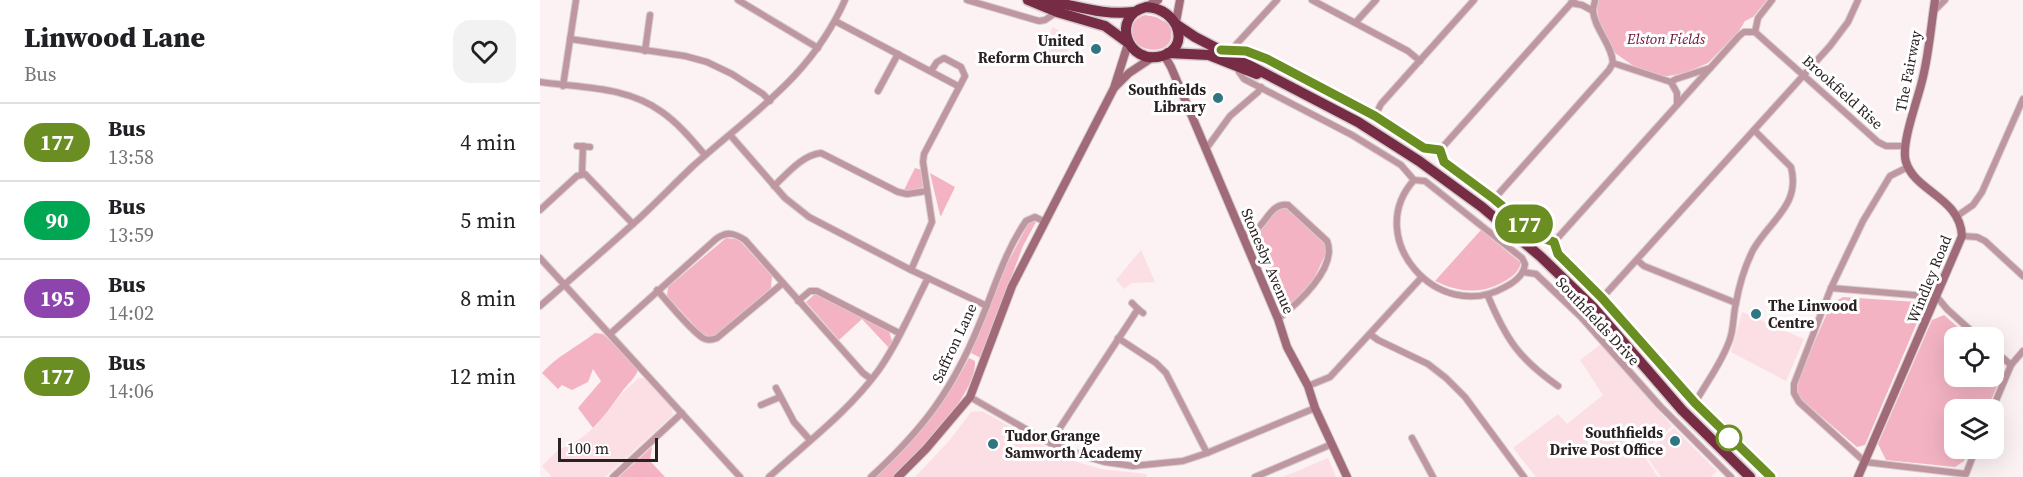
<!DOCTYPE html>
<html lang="en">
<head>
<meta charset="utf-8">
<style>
	:root { --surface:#fff; --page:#f2f2f2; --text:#202124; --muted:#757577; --line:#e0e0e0 }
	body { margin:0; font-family:"Source Serif 4",serif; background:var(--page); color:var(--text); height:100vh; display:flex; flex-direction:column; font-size:22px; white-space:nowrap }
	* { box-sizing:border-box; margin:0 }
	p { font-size:20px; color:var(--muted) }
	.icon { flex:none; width:33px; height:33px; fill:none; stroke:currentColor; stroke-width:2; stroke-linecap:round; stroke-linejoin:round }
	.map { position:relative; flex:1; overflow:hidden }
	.drawer { display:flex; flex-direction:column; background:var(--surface); width:540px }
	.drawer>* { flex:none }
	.badge { padding:0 12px; border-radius:20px; font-size:21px; line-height:39px }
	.fabs { position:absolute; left:1404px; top:327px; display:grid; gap:12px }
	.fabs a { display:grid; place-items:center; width:60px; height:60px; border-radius:12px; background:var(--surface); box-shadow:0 6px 24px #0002; font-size:30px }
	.scale { position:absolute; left:18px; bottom:15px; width:100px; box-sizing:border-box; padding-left:6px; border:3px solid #2a2123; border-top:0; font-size:16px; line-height:21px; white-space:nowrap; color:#2a2123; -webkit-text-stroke:4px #fff; paint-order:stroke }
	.map>.badge { position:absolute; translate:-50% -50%; box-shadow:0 0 0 3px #fff }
	.round { display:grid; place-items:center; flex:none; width:63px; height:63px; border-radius:18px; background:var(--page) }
	.summary { display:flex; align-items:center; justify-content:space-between; height:102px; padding:0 24px }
	h1 { font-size:28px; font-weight:800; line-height:45px }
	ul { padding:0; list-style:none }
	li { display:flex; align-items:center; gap:18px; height:78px; padding:0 24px; border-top:2px solid var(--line) }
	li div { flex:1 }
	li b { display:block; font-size:22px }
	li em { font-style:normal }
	li .badge { min-width:66px; font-weight:700; text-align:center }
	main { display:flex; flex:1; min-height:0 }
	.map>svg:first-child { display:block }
	.built { fill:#fbdfe5 }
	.green { fill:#f3b3c3 }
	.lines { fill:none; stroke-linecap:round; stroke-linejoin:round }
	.street-casing { stroke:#d6ccce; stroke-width:8 }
	.secondary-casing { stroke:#d6ccce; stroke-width:10 }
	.highway-casing { stroke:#d6ccce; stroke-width:13 }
	.street { stroke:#be97a1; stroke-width:6 }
	.secondary { stroke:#a16a79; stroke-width:8 }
	.highway { stroke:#772c45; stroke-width:10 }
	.line-casing { stroke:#fff; stroke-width:14 }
	.line { stroke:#6b8e23; stroke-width:9 }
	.poi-dot { fill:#2f7582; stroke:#fff; stroke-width:2 }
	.stop-dot { fill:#fff; stroke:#6b8e23; stroke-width:3 }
	.labels { text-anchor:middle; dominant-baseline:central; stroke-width:6; stroke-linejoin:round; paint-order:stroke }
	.park-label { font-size:15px; font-style:italic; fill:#720b38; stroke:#fff }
	.poi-label { font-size:15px; font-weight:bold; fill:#2a2123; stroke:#fff; text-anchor:end }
	.street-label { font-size:15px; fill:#2a2123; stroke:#fff }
</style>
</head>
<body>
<main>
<section class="drawer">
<div class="summary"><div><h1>Linwood Lane</h1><p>Bus</p></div><a class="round"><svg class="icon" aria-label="heart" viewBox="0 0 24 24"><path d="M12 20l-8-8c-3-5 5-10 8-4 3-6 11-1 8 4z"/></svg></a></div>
<ul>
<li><span class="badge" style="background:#6b8e23;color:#fff">177</span><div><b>Bus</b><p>13:58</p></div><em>4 min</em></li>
<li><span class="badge" style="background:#00a651;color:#fff">90</span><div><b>Bus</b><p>13:59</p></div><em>5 min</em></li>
<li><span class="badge" style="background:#8e44ad;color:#fff">195</span><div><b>Bus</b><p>14:02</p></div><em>8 min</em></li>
<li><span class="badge" style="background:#6b8e23;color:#fff">177</span><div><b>Bus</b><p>14:06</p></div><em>12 min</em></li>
</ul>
</section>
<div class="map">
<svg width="1483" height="477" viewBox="0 0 1483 477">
	<rect width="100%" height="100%" fill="#fcf1f3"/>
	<!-- built -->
	<g class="built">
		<path d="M512,27L524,33L521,39L531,44L523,60L503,51Z"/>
		<path d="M601,250L615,282L592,283L584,289L576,280Z"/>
		<path d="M1202,312L1264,339L1246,381L1191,352Z"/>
		<path d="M1061,344L1132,426L1102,453L1118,477H996L973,448L1018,414L1027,424L1063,395L1040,360Z"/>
		<path d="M99,378H104L132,407L133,415L65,477H12L2,466L17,451L40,439L56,426L83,392Z"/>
		<path d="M442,411L527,459L561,469L606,474L607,477H375L409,441L431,412Z"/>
		<path d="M1134,428L1177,471L1171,477H1121L1105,454Z"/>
		<path d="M788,458L796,477H743Z"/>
	</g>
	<!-- green -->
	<g class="green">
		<path d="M1056,0H1227L1213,17L1205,21L1199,31L1168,63L1145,73L1128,76L1113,75L1098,69L1075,53L1063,34L1059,24Z"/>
		<path d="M605,15L616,17L629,24C644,61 584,54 592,28C594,20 599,17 605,15Z"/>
		<path d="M375,168L382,170L384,182L383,187L375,191L364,190Z"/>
		<path d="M390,173L415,187L401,216L400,215Z"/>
		<path d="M742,207L747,208L784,242L787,251L772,283L752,304L748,305L738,295L715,244C717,231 731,212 742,207Z"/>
		<path d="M494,221L496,222L483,246L441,358L431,353L464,270L488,224Z"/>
		<path d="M941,230L981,263C978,273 972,277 963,282C940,295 918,292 895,281Z"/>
		<path d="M186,238L196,239L201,242L232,276L231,288L176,336L170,337L162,334L127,296L128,287Z"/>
		<path d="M275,294L349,331L352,341L349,348L322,319L299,340L266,302Z"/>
		<path d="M1303,297L1376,302L1381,313L1325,445L1317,447L1262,400L1256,393L1255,387L1291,304Z"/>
		<path d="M1404,315L1429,337L1414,338V376H1454V359L1459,364L1463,373L1447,409L1414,410V448L1429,449L1424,461L1415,467L1346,460L1338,444L1392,320Z"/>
		<path d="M55,333L63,334L99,368C95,379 88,383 81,393C72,405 64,417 53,428L38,408L61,381L53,369L48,382L32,390L22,385L18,389L2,373C17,356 37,347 55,333Z"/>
		<path d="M429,358L435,361C437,394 377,455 353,477H335C375,440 403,407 429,358Z"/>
		<path d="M112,447L110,461L125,477H79Z"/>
	</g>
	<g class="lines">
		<!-- street casing -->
		<g class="street-casing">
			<g id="street">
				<path d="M198,0L278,48"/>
				<path d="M427,0L499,21L505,20L517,12"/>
				<path d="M772,0L868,51L880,61"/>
				<path d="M1055,0C1055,3 1053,7 1053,10C1054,29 1072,44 1073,63L1131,82L1136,79L1170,68"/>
				<path d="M1031,3L1042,5L1053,11"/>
				<path d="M1394,11L1405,0"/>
				<path d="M295,21L418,86"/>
				<path d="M816,22L836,0"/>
				<path d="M1215,32L1338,142L1346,146H1365"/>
				<path d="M30,39L145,56L167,62L192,74L223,94L230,101"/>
				<path d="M692,49L737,0"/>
				<path d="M685,50L706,51L727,59L835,116L884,148L900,150L904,162L954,199L999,237L1014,242L1018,254L1062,298L1155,403L1231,477"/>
				<path d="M105,51L110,15"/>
				<path d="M698,68L699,72L704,79L812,135L861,165L874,180L885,181L982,258L985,264C984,275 975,282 965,287C898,325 822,238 874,180"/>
				<path d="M0,82C41,88 87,86 122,112C139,124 152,140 165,155"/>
				<path d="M1131,82L1137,93V103"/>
				<path d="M23,86L36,0"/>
				<path d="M338,91L358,54"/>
				<path d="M835,116L841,104L934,0"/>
				<path d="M191,136L245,198L269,217L371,270L447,306"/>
				<path d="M37,146L50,147"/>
				<path d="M666,149L690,116L718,92L721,87"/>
				<path d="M900,150L1034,0"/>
				<path d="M1368,167L1350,176L1323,221L1291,288L1254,384V393L1259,402L1325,462L1426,474L1436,448"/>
				<path d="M42,174L43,146"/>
				<path d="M234,186C247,174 262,155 281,153L358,192L367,194L387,191"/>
				<path d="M954,199L1069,70L1073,63"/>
				<path d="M0,210L37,176L45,174L93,224"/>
				<path d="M1417,216L1433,205L1442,192L1483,99"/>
				<path d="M702,235C708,233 714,232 719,227C728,218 733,203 748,205L787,241C798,268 757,304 738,319"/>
				<path d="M1422,236L1437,237L1445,241L1483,276"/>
				<path d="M1014,242L1199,36L1204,32H1215L1218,18L1232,0"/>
				<path d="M0,258L200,477"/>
				<path d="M1097,260L1104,266L1196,303"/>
				<path d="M371,270L392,222L383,162L384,154L425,76L421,67L404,58L397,62L391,71"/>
				<path d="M983,272L996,274L1041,317L1120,406L1191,477"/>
				<path d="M1291,288L1397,297L1407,309L1439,338"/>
				<path d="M117,290C129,303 150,330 163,338C168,341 172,340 177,338L243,283"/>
				<path d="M948,296C966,339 979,359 1018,386"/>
				<path d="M1062,298L1290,46L1308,22L1318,0"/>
				<path d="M258,301L270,291H277L359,333"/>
				<path d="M592,303L598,309"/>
				<path d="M0,306C31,279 62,252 93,224C113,206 132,186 152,167C212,113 271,77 305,0"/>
				<path d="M70,334L176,239C187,231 194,233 205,240L323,373L331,379"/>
				<path d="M830,334L838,340L888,364L906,378L925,397L984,477"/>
				<path d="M578,338L616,363L626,373L667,453"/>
				<path d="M1471,365L1483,351"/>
				<path d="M768,386L790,377L881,278"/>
				<path d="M236,388L254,422L270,440"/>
				<path d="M430,397L510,443L544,456L565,462L593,466L643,461L667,453L775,408"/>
				<path d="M1155,403C1167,381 1182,363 1190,339C1194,327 1193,315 1196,303C1199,286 1205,266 1213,250C1230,220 1261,205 1251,167L1214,130"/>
				<path d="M221,405L240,397"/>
				<path d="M1452,410L1471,365L1454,350"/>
				<path d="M872,438L893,477"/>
				<path d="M510,443L598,309L603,313"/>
				<path d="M73,477L142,413"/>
				<path d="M229,477C266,443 308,412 338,371C358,343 372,309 388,278"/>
				<path d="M331,477C383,429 412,391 439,325C454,290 464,253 486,221L495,217L505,222"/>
				<path d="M715,477L792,444"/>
			</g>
		</g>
		<!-- secondary casing -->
		<g class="secondary-casing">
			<g id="secondary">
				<path d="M606,7L618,0"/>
				<path d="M636,22L640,0"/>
				<path d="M624,55L631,67L738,319L747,347L768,386L775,408L807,477"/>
				<path d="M575,87L589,73L613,57"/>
				<path d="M358,477L386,449L430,397L472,286L574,88L588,44"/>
				<path d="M1318,477L1422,236C1420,197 1375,192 1366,162C1360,144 1379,97 1383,77C1389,52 1391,26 1395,0"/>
			</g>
		</g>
		<!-- highway casing -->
		<g class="highway-casing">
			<g id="highway">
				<path d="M488,0L517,12L565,26L587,42"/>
				<path d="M503,0C535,5 562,16 594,12"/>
				<path d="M606,7C638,8 652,47 622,56C587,66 570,16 606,7Z"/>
				<path d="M637,25L655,37L818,122L879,161L942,207L1000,256L1053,307L1142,410L1210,477"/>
				<path d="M628,53L669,55L717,74"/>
			</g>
		</g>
		<!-- street -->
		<use href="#street" class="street"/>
		<!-- secondary -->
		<use href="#secondary" class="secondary"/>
		<!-- highway -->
		<use href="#highway" class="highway"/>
	</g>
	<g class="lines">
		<!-- line casing -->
		<g class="line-casing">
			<path id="line" d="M681,50L706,51L727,59L835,116L884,148L900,150L904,162L954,199L999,237L1014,242L1018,254L1062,298L1155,403L1231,477"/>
		</g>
		<!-- line -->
		<use href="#line" class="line"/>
	</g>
	<!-- markers -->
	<g class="poi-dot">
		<circle cx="556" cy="49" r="6"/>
		<circle cx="678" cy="98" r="6"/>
		<circle cx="1216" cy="314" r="6"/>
		<circle cx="1135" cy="441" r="6"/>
		<circle cx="453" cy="444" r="6"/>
	</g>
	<circle class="stop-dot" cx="1189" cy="438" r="12"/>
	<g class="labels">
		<!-- park labels -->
		<g class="park-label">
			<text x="1126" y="38">Elston Fields</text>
		</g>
		<!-- poi labels -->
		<g class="poi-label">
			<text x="544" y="40">United<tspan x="544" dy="17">Reform Church</tspan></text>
			<text x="666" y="89">Southfields<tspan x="666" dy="17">Library</tspan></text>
			<text x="1228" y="305" text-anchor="start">The Linwood<tspan x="1228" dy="17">Centre</tspan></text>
			<text x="1123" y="432">Southfields<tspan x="1123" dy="17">Drive Post Office</tspan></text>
			<text x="465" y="435" text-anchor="start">Tudor Grange<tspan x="465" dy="17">Samworth Academy</tspan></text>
		</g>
		<!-- street labels -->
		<g class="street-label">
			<text transform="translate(1368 71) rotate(-79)">The Fairway</text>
			<text transform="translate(1303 92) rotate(42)">Brookfield Rise</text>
			<text transform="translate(728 261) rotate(67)">Stonesby Avenue</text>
			<text transform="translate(1389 279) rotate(-68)">Windley Road</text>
			<text transform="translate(1058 321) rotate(47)">Southfields Drive</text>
			<text transform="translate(414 343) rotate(-65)">Saffron Lane</text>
		</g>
	</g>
</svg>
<div class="fabs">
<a><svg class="icon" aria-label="locate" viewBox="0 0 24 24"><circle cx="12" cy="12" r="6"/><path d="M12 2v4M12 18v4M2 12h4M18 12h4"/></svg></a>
<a><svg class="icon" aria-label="layers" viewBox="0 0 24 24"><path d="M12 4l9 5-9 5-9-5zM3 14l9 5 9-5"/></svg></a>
</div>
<div class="scale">100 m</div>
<b class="badge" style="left:984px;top:224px;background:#6b8e23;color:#fff">177</b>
</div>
</main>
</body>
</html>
